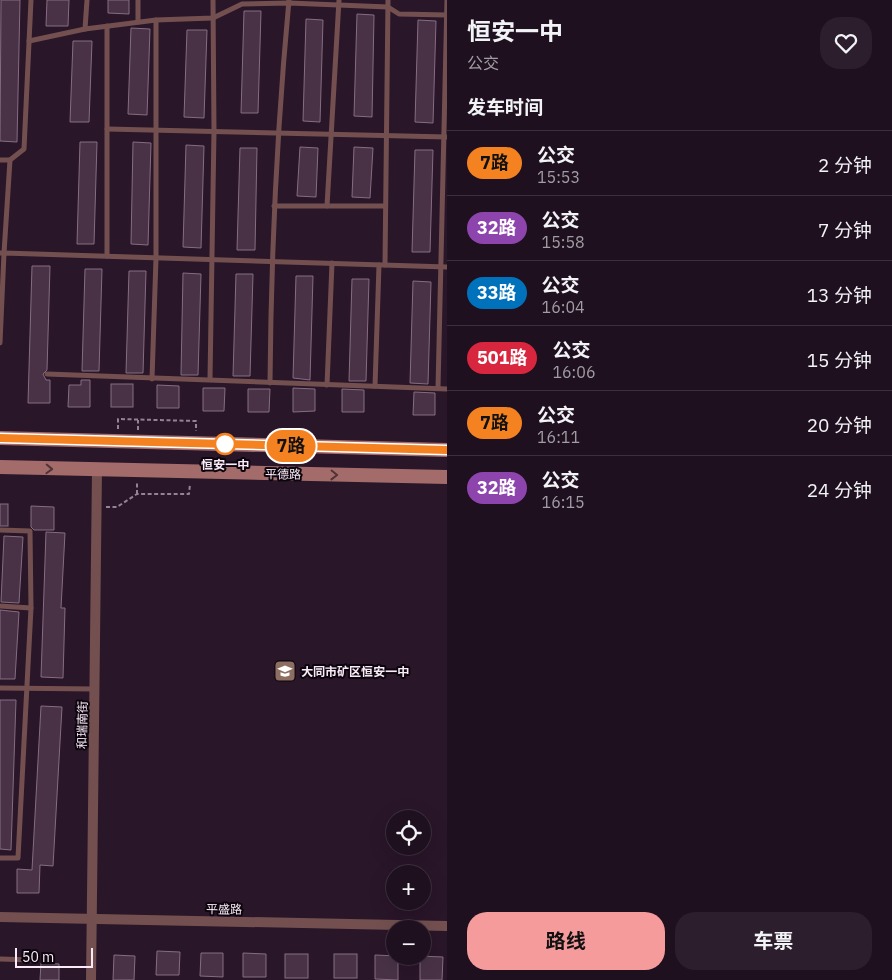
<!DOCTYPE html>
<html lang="zh">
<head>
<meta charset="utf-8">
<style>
	:root { --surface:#1f101f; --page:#2c1e2c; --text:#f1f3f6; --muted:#a19da4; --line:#3c303d; --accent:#f59b9c }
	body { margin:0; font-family:"IBM Plex Sans","Noto Sans SC",sans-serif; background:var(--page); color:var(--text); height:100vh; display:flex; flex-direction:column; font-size:19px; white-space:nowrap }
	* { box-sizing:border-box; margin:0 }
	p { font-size:16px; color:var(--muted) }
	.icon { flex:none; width:28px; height:28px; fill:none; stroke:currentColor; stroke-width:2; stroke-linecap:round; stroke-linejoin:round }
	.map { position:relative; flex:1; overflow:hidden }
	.sheet { display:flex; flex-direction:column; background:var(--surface); width:445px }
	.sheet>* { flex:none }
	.badge { padding:0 10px; border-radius:16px; font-size:18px; line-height:32px }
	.fabs { position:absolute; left:386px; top:810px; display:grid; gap:10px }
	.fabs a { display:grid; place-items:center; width:45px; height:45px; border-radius:50%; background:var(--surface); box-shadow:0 5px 20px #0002,0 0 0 1px var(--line); font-size:25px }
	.scale { position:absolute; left:15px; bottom:12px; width:78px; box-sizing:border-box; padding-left:5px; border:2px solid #f9ebf8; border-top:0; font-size:14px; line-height:18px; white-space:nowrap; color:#f9ebf8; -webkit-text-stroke:4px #0d050d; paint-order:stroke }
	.map>.badge { position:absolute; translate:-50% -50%; box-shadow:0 0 0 2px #fff }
	h2 { padding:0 20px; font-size:19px; line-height:45px }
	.round { display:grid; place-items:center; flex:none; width:52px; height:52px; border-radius:20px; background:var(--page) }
	.head { display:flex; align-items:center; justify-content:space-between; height:85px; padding:0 20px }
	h1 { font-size:24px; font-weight:700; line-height:38px }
	.action { display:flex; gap:10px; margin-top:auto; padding:10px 20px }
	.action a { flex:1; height:58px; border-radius:20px; background:var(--accent); color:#111; font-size:20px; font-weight:700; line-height:58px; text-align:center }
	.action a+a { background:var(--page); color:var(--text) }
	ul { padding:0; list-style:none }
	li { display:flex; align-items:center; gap:15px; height:65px; padding:0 20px; border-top:1px solid var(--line) }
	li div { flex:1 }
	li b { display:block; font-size:19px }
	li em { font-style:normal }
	li .badge { min-width:55px; font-weight:700; text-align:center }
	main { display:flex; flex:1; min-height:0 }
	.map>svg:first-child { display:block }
	.building { fill:#493246; stroke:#866c82 }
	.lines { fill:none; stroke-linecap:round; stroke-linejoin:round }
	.path { stroke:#948393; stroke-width:2; stroke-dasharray:4 2.5; stroke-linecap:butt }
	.lane { stroke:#73504f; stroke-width:5 }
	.street { stroke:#73504f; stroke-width:10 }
	.secondary { stroke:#a36c6a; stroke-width:14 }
	.oneway { stroke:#503337 }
	.line-casing { stroke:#fff; stroke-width:11 }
	.line { stroke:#f58220; stroke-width:8 }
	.stop-dot { fill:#fff; stroke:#f58220; stroke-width:2.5 }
	.labels { text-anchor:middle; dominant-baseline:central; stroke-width:4; stroke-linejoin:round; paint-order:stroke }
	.stop-label { font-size:12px; font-weight:bold; fill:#f9ebf8; stroke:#0d050d }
	.street-label { font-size:12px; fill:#f9ebf8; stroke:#0d050d }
	.poi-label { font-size:12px; font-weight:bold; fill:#f9ebf8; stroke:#0d050d; text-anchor:start }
</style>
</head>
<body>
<main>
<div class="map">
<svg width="447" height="980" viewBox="0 0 447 980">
	<rect width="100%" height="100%" fill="#291629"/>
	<!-- building -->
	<g class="building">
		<path d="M1,0H20L17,142L0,141Z"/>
		<path d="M47,0H69L68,26H46Z"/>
		<path d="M108,0H129V14L108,13Z"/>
		<path d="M244,11H261L258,113H241Z"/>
		<path d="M357,14L374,15L372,117L354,116Z"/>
		<path d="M306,19L323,20L320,122L303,121Z"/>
		<path d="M418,20L436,21L433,123L415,122Z"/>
		<path d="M131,28L150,29L147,115L128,114Z"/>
		<path d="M187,30H207L204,118L184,117Z"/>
		<path d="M73,41H92L89,122H70Z"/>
		<path d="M80,142H97L94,244H77Z"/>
		<path d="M133,142L151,143L148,245L131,244Z"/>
		<path d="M186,145L204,146L201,248L183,247Z"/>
		<path d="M300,147L318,148L316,197L297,196Z"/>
		<path d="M354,147L373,148L370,198L352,197Z"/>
		<path d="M240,148H257L255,250H237Z"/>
		<path d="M415,150H433L430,252H412Z"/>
		<path d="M32,266H50L47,370L43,374L46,380H50V403H28Z"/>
		<path d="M85,269H102L99,371H82Z"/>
		<path d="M129,271H146L143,373H126Z"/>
		<path d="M183,273L201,274L198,375H181Z"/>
		<path d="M236,274H253L250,376H233Z"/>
		<path d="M296,276H313L310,380L293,378Z"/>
		<path d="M352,279H369L366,381H349Z"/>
		<path d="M413,281L431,282L428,384L410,383Z"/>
		<path d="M81,380H90V407H68L69,385H81Z"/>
		<rect x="111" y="384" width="22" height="23"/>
		<path d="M157,385L179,386V408H157Z"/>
		<path d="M203,388H225L224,411H203Z"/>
		<path d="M293,388L315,389V411L293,412Z"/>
		<path d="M248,389H270L269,412H248Z"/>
		<path d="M342,389L364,390V412H342Z"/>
		<path d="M414,392L435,393V415H413Z"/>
		<rect x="0" y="504" width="8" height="22"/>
		<path d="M31,506L54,507V530H34L31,527Z"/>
		<path d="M46,532L65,533L61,608H65L63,678L41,677Z"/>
		<path d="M4,536L23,537L19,603L1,602Z"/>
		<path d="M0,610L19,612L15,679H0Z"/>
		<path d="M0,700H16L11,850L0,849Z"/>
		<path d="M41,706L62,707L53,866L40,865L39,893H17V869L32,870Z"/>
		<path d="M157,951L180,952L179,975H156Z"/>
		<path d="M201,953H223V977L200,976Z"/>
		<path d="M243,953L266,954V977H243Z"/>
		<rect x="285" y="954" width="23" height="24"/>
		<rect x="334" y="954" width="23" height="24"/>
		<path d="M114,955L135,956L134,980H113Z"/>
		<path d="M375,955L398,956V980L375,979Z"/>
		<path d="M420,956L443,957L442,980H420Z"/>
		<path d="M41,963L59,964V980H40Z"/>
	</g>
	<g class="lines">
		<!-- path -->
		<g class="path">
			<path d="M118,429V419L196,421V431"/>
			<path d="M138,430V420"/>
			<path d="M137,494V482"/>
			<path d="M106,507H117L137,494H189L190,484"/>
		</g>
		<!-- lane -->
		<g class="lane">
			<path d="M138,22V0"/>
			<path d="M85,29L87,0"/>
			<path d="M29,41L85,29L156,20L213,18L242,4L289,3L388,7L399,14L447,15"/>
			<path d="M107,129L447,137"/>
			<path d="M0,160H10"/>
			<path d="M274,206H385"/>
			<path d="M327,206L339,0"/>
			<path d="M0,253H4L10,160L24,149L31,0"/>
			<path d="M107,256V26"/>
			<path d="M385,265L388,0"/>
			<path d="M0,343L4,253L447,267"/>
			<path d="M47,374L447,389"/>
			<path d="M152,379L156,258V20"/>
			<path d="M210,379L214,131L213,0"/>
			<path d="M270,383C271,255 277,128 289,0"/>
			<path d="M327,385L332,263"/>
			<path d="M375,386L379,265"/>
			<path d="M438,388L447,0"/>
			<path d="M0,530L30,531L31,608L18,858H0"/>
			<path d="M0,606L31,608"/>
			<path d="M0,688L94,689"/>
			<path d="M0,959L34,960"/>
		</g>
		<!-- street -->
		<g class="street">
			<path d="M0,917L447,926"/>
			<path d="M91,980L97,470"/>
		</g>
		<!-- secondary -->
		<g class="secondary">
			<path d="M0,438L447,450"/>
			<path d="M0,467L447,477"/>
		</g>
	</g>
	<!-- one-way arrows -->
	<defs><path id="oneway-chevron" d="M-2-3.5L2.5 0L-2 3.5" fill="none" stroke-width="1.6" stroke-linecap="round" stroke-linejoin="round" transform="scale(1.25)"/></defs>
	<g class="oneway">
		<use href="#oneway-chevron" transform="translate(49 469) rotate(2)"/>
		<use href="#oneway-chevron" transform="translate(334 475) rotate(1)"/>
	</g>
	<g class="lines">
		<!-- line casing -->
		<g class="line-casing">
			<path id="line" d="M0,438L447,450"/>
		</g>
		<!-- line -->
		<use href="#line" class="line"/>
	</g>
	<!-- icons -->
	<defs>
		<g id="school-square" transform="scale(1.125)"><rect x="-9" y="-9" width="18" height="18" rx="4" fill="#8d6e63" stroke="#0d050d"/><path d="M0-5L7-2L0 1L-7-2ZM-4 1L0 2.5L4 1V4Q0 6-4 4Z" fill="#fff"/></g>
	</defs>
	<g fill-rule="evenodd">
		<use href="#school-square" x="285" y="671"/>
	</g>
	<!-- markers -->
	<circle class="stop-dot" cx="225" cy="444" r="10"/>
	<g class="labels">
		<!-- stop labels -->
		<g class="stop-label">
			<text x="225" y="464">恒安一中</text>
		</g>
		<!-- street labels -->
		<g class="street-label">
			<text transform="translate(283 474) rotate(1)">平德路</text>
			<text transform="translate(82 725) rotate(-89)">和瑞南街</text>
			<text transform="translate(224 909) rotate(1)">平盛路</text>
		</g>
		<!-- poi labels -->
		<g class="poi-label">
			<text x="301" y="671">大同市矿区恒安一中</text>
		</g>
	</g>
</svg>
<div class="fabs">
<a><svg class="icon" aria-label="locate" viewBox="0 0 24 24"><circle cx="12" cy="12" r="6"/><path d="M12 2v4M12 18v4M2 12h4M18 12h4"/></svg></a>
<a>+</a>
<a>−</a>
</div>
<div class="scale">50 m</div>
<b class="badge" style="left:291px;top:446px;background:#f58220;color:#111">7路</b>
</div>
<section class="sheet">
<div class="head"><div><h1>恒安一中</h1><p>公交</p></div><a class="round"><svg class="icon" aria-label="heart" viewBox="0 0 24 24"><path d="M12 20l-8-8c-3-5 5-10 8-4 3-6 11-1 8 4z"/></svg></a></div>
<h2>发车时间</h2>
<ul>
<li><span class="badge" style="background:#f58220;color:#111">7路</span><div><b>公交</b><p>15:53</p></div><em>2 分钟</em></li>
<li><span class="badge" style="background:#8e44ad;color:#fff">32路</span><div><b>公交</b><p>15:58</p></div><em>7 分钟</em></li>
<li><span class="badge" style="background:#0072bc;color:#fff">33路</span><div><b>公交</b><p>16:04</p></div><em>13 分钟</em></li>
<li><span class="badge" style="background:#d7263d;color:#fff">501路</span><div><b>公交</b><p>16:06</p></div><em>15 分钟</em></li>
<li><span class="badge" style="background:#f58220;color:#111">7路</span><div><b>公交</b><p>16:11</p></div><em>20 分钟</em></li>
<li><span class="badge" style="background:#8e44ad;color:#fff">32路</span><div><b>公交</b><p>16:15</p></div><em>24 分钟</em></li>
</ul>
<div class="action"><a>路线</a><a>车票</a></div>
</section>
</main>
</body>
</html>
